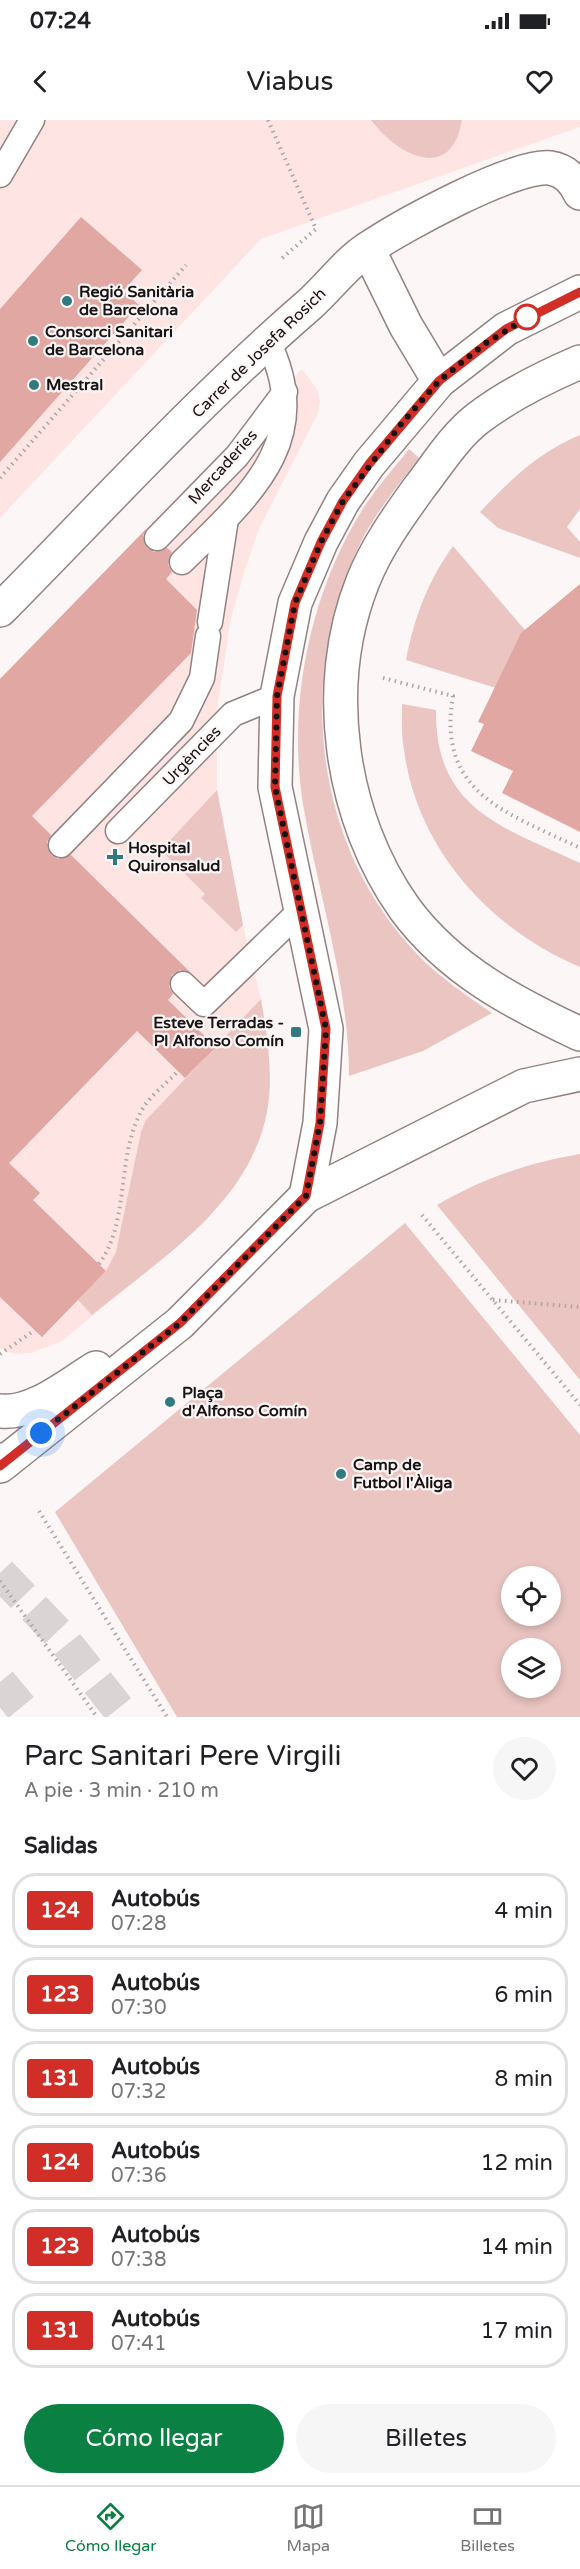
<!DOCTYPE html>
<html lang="es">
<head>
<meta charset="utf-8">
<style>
	:root { --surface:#fff; --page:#f6f6f6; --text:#202124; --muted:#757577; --line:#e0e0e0; --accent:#0b8043 }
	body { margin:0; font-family:"Varela Round",sans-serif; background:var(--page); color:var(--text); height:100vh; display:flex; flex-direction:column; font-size:22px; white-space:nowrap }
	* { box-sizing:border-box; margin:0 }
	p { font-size:20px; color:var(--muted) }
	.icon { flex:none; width:33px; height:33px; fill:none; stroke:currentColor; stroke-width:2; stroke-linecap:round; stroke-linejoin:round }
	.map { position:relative; height:1597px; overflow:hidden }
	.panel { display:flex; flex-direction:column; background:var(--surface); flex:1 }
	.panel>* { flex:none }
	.badge { padding:0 12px; border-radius:4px; font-size:21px; line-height:39px }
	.fabs { position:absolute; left:501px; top:1446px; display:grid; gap:12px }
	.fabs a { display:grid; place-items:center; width:60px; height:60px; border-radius:50%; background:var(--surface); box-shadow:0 3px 9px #0003; font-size:30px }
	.you { position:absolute; width:30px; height:30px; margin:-15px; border:4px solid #fff; border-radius:50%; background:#1a73e8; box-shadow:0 0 0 9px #1a73e833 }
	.map>.badge { position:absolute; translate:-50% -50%; box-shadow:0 0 0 3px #fff }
	h2 { padding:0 24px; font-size:22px; line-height:54px }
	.round { display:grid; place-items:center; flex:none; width:63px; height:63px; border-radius:32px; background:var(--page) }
	.overview { display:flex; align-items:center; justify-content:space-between; height:102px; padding:0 24px }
	h1 { font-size:28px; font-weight:600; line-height:45px }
	.action { display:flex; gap:12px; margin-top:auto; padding:12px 24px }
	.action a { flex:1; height:69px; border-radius:36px; background:var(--accent); color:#fff; font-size:24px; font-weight:600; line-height:69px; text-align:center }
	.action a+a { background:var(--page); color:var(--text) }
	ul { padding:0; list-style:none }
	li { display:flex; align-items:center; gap:18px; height:75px; margin:0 12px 9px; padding:0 12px; border:3px solid var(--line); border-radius:24px }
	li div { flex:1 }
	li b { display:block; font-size:22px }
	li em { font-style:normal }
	li .badge { min-width:66px; font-weight:700; text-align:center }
	.status { display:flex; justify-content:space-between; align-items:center; height:42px; padding:0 30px; background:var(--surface); direction:ltr }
	.status svg { height:16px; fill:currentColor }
	header { display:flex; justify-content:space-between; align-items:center; height:78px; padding:0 24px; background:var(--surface); font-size:27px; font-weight:600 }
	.tab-bar { display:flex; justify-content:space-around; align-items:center; height:84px; border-top:2px solid var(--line); background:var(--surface); font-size:16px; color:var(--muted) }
	.tab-bar a { display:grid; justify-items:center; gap:3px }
	.tab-bar .active { color:var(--accent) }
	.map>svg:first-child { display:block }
	.built { fill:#fee4e2 }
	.green { fill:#eac5c2; fill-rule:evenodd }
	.building { fill:#e1a7a3 }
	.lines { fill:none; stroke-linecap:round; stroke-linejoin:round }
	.highway-tunnel { stroke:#dbd4d4; stroke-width:33; stroke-dasharray:33 16; stroke-linecap:butt }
	.lane-casing { stroke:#928382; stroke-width:27 }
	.street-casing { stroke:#928382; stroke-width:36 }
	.secondary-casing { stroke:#928382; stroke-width:36 }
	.highway-casing { stroke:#928382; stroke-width:36 }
	.path { stroke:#aca6a6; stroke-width:4; stroke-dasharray:1.5 4.5; stroke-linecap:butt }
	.lane { stroke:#fff; stroke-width:24 }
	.street { stroke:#fff; stroke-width:33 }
	.secondary { stroke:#fff; stroke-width:33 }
	.highway { stroke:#fff; stroke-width:33 }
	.line-casing { stroke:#fff; stroke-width:14 }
	.line { stroke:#d02e26; stroke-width:9 }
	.walk { stroke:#181312; stroke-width:6; stroke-dasharray:0 10.8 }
	.poi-dot { fill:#317a80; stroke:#fdf6f6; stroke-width:2 }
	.stop-dot { fill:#fff; stroke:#d02e26; stroke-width:3 }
	.labels { text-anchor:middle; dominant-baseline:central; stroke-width:4.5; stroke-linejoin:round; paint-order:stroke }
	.poi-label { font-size:16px; font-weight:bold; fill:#181312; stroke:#fdf6f6; text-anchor:start }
	.street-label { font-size:16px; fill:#181312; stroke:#fdf6f6 }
</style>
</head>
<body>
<div class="status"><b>07:24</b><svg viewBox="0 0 49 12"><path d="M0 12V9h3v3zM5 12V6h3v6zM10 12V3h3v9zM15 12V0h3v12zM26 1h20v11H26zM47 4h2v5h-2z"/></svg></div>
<header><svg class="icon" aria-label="back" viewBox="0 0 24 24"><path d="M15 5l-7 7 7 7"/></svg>Viabus<svg class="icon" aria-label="heart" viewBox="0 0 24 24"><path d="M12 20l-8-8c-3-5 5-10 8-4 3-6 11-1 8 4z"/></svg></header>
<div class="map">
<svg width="580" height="1597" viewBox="0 0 580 1597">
	<rect width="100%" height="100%" fill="#fdf6f6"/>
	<!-- built -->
	<g class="built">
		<path d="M0,0H580V7L261,119L0,398Z"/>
		<path d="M302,249L317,269L320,281L318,293L259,409L244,453L231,498L217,589V670L243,805L261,879L268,923L269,968L267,992L260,1016L250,1041L236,1064L203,1104L62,1221L31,1233L15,1234L0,1229V559Z"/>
	</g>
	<!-- green -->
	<g class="green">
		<path d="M371,0H462C451,64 397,35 371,0Z"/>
		<path d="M580,315V389L567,407L580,422V438L498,408L480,392C509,361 540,331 580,315Z"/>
		<path d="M409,329L419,338C397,367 373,395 358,428C296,561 314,726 417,834C439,857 466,875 492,893L423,931L349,956C349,864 318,775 303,684C287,584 310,472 364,387C377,367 394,348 409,329Z"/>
		<path d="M453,426L525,510L496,568L406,540C414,497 428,461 453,426Z"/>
		<path d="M402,584L436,590C435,690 503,707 580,743V847C490,809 417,729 404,630C401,615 402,599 402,584Z"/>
		<path d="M217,670L243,805L236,812L201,778L205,774L161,730Z"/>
		<path d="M261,879C267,916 274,955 267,992C249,1085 160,1139 92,1195L78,1180L106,1151L116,1132L141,1012L146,1000Z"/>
		<path d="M580,1034V1260L437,1085C483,1058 528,1043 580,1034Z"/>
		<path d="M405,1103L580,1315V1597H177L55,1392ZM512,1456H550V1496H512ZM512,1528H550V1568H512Z"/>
	</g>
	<!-- building -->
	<g class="building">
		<path d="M81,97L142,150L123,171L139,185L0,342V189Z"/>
		<path d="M147,408L143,415L147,428L154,432L167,428L172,432L168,445L172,452L166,459L197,490L191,533L32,696L51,715L47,722L51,735L58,739L71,735L191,853L180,850L172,855L169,867L173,874L168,880L216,927L185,958L137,911L9,1043L40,1073L33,1080L106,1151L42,1217L0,1177V559Z"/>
		<path d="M580,464V712L502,673L513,651L471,631L484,604L478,602L521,513Z"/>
	</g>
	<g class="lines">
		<!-- highway-tunnel -->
		<g class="highway-tunnel">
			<path d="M0,1453L59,1514L125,1597"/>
			<path d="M0,1562L29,1597"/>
		</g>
		<!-- lane casing -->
		<g class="lane-casing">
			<g id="lane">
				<path d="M0,55L32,0"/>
				<path d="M157,418L237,336L285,272"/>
				<path d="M182,442C248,377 318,320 267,220"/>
				<path d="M210,502L226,399"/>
				<path d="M118,711L233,594L277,576"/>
				<path d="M61,725L181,601L202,558L208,516"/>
				<path d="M183,864L204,884L301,790"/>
			</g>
		</g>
		<!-- street casing -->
		<g class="street-casing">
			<g id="street">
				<path d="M368,129L406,206L439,261"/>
				<path d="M0,490C101,388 202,277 310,184C330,166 347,142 369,128C402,106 514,44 550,48C565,50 574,60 580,73"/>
			</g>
		</g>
		<!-- secondary casing -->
		<g class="secondary-casing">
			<g id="secondary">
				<path d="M580,242C545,257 508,275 477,299C454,317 437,345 419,368C398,397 376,428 363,461C321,566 340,698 405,789C450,850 514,883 580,914"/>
				<path d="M306,1076L320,1003L326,909L275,667L277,576L295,483L321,422L343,381L369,344L439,261L506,209L580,172"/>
				<path d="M0,1291C33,1295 69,1264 96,1248"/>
				<path d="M0,1346L180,1203L306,1076L524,966L580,954"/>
			</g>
		</g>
		<!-- highway casing -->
		<g class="highway-casing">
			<path id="highway" d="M0,1340L6,1341"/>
		</g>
		<!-- path -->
		<g class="path">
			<path d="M268,0L316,109L281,139"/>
			<path d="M0,358L186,145"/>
			<path d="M383,558L453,576C436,674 508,693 580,728"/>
			<path d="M422,1095L580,1285"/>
			<path d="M99,1144C131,1100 115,1036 143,988C151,975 167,963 178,951"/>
			<path d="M493,1180L580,1187"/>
			<path d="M0,1234L35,1210"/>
			<path d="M39,1391L167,1597"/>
			<path d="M0,1461L97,1597"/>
		</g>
		<!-- lane -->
		<use href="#lane" class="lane"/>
		<!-- street -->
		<use href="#street" class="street"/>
		<!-- secondary -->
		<use href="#secondary" class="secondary"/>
		<!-- highway -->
		<use href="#highway" class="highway"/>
	</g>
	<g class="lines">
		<!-- line casing -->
		<g class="line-casing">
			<path id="line" d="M0,1346L180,1203L306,1076L320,1003L326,909L275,667L277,576L295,483L321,422L343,381L369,344L439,261L506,209L580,172"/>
		</g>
		<!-- line -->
		<use href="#line" class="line"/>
		<!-- walk -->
		<path class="walk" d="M41,1313L180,1203L306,1076L320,1003L326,909L275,667L277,576L295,483L321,422L343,381L402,303L439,261L486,223L530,196L527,197"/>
	</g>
	<!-- markers -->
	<g class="poi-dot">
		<circle cx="67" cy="181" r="6"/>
		<circle cx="33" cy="221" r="6"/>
		<circle cx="34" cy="265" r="6"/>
		<path d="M112 728h6v6h6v6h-6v6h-6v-6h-6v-6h6z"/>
		<rect x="290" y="906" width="12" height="12" rx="3"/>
		<circle cx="170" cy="1282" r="6"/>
		<circle cx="341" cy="1354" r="6"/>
	</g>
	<circle class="stop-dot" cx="527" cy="197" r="12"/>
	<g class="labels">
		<!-- poi labels -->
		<g class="poi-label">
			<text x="79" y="172">Regió Sanitària<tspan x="79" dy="18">de Barcelona</tspan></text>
			<text x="45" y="212">Consorci Sanitari<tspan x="45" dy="18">de Barcelona</tspan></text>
			<text x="46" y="265">Mestral</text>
			<text x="128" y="728">Hospital<tspan x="128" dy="18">Quironsalud</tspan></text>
			<text x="284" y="903" text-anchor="end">Esteve Terradas -<tspan x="284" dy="18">Pl Alfonso Comín</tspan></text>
			<text x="182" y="1273">Plaça<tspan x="182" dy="18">d'Alfonso Comín</tspan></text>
			<text x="353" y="1345">Camp de<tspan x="353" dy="18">Futbol l'Àliga</tspan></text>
		</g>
		<!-- street labels -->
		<g class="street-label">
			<text transform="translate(259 233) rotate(-44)">Carrer de Josefa Rosich</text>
			<text transform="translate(223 347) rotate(-48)">Mercaderies</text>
			<text transform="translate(192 636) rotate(-46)">Urgències</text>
		</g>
	</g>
</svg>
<div class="fabs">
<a><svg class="icon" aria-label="locate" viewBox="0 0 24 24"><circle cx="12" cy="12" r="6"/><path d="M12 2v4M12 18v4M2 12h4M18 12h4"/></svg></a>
<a><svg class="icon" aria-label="layers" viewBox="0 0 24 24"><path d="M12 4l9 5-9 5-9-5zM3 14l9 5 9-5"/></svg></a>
</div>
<div class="you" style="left:41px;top:1313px"></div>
</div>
<section class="panel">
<div class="overview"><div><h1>Parc Sanitari Pere Virgili</h1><p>A pie · 3 min · 210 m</p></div><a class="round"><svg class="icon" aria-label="heart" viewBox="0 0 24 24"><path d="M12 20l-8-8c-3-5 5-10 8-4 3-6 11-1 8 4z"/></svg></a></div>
<h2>Salidas</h2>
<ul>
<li><span class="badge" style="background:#d02e26;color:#fff">124</span><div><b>Autobús</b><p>07:28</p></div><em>4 min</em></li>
<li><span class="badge" style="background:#d02e26;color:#fff">123</span><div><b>Autobús</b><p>07:30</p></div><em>6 min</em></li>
<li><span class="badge" style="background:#d02e26;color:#fff">131</span><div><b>Autobús</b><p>07:32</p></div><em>8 min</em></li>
<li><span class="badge" style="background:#d02e26;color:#fff">124</span><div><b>Autobús</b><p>07:36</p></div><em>12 min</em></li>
<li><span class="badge" style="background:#d02e26;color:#fff">123</span><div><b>Autobús</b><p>07:38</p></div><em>14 min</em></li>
<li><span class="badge" style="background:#d02e26;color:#fff">131</span><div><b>Autobús</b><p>07:41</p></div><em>17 min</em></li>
</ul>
<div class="action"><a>Cómo llegar</a><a>Billetes</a></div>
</section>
<nav class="tab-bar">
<a class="active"><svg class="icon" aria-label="directions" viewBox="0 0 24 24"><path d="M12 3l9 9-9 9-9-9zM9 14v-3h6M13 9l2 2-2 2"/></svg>Cómo llegar</a>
<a><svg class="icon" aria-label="map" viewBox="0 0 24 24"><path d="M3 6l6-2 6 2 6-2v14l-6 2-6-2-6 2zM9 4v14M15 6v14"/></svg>Mapa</a>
<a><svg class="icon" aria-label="tickets" viewBox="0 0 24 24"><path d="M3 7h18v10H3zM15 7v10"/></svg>Billetes</a>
</nav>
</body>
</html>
